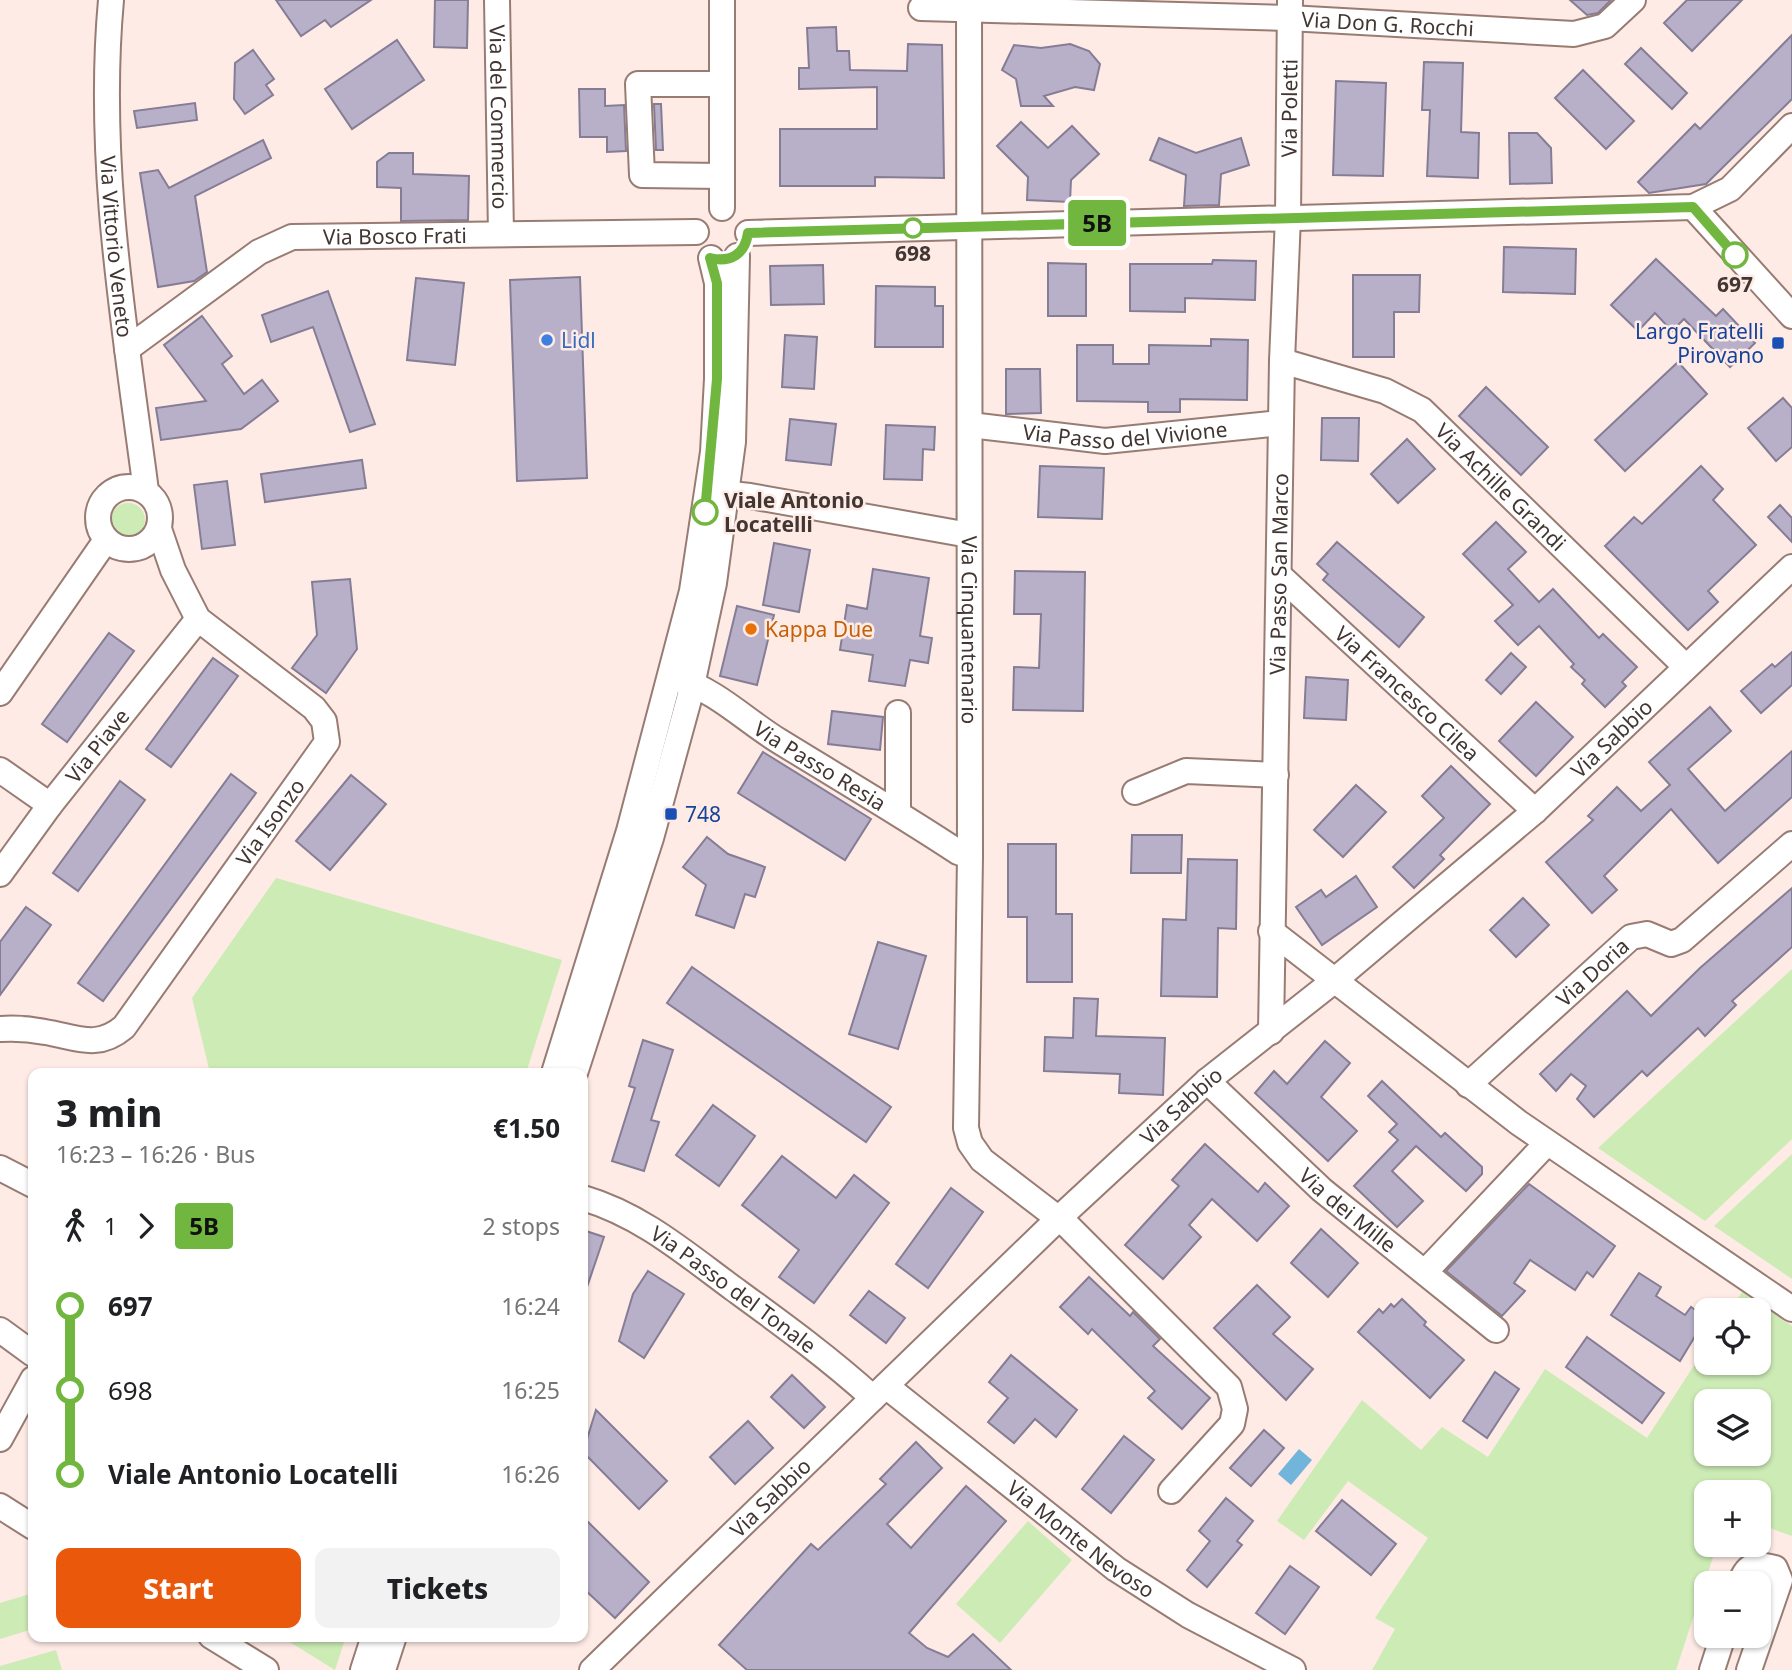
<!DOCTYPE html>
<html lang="en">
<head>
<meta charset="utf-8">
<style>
	:root { --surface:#fff; --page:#f2f2f2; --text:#202124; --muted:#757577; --accent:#ea580c }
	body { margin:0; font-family:"Noto Sans",sans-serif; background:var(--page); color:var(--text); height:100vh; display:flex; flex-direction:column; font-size:26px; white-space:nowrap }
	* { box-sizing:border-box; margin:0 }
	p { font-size:23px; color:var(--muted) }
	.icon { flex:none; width:38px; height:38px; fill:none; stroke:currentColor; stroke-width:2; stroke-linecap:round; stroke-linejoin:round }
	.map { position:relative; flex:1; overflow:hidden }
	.panel { position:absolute; left:28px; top:1068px; width:560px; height:574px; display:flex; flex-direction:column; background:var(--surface); border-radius:14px; box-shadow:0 2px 5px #0004 }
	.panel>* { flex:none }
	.badge { padding:0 14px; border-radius:5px; font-size:24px; line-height:46px }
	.tools { position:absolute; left:1694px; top:1298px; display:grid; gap:14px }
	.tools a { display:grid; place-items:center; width:77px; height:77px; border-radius:14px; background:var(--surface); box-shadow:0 2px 5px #0004; font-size:35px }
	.map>.badge { position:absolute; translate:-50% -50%; box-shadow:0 0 0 4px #fff }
	.legs { display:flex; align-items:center; gap:10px; height:77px; padding:0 28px; font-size:23px }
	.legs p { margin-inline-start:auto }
	.summary { display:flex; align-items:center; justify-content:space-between; height:119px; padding:0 28px }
	h1 { font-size:38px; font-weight:800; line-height:52px }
	.action { display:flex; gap:14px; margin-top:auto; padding:14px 28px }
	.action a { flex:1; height:80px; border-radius:14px; background:var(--accent); color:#fff; font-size:28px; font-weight:800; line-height:80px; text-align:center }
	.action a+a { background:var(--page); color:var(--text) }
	ul { padding:0 28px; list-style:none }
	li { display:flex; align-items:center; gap:24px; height:84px; font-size:26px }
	li i { display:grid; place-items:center; width:10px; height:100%; margin:0 9px; background:currentColor }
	li i::after { content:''; width:18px; height:18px; margin:-9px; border:5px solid; border-radius:50%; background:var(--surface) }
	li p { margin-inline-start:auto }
	li:first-child i { background:linear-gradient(#0000 50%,currentColor 0) }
	li:last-child i { background:linear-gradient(currentColor 50%,#0000 0) }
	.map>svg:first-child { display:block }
	.green { fill:#ccebb5; fill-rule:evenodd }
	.water { fill:#72b5da }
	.building { fill:#b8b0c9; stroke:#857d95; stroke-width:2 }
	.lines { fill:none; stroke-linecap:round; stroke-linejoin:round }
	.minor-casing { stroke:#987c73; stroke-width:28 }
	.minor { stroke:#fff; stroke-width:24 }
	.line-1-casing { stroke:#fff; stroke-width:16 }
	.line-1 { stroke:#71b73f; stroke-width:10 }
	.stop-1-dot { fill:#fff; stroke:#71b73f; stroke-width:3.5 }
	.shop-dot { fill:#3f7fe0; stroke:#feebe5; stroke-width:2.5 }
	.transit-dot { fill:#1a4fb4; stroke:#feebe5; stroke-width:2.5 }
	.food-dot { fill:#e8710a; stroke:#feebe5; stroke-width:2.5 }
	.labels { text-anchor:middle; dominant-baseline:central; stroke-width:5; stroke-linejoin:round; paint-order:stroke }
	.street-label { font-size:21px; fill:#423632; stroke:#feebe5 }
	.stop-label { font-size:21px; font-weight:bold; fill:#423632; stroke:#feebe5 }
	.transit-label { font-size:21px; fill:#164399; stroke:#feebe5; text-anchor:end }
	.shop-label { font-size:21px; fill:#366cbe; stroke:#feebe5; text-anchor:start }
	.food-label { font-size:21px; fill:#c56008; stroke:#feebe5; text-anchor:start }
</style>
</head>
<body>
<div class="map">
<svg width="1792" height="1670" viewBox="0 0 1792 1670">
	<rect width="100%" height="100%" fill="#feebe5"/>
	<!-- green -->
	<g class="green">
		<circle cx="128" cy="520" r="17"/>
		<path d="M276,878L562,960L526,1073H210L192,998Z"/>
		<path d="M1792,969V1139L1705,1221L1598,1148Z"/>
		<path d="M1792,1154V1279L1714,1226Z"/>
		<path d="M1742,1292L1792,1326V1536L1759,1524V1493H1706V1545H1717L1676,1670H1372L1395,1629L1375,1618L1428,1538L1348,1481L1304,1540L1277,1521L1362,1400L1421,1450L1442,1427L1488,1457L1545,1369L1647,1438L1706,1347V1363H1759V1311H1730ZM1706,1402H1759V1454H1706Z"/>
		<path d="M1028,1521L1072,1560L1000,1643L956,1604Z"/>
		<path d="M33,1593V1629L0,1639V1603Z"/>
		<path d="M280,1636H346L335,1670Z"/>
		<path d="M56,1650L62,1670H0V1666Z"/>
	</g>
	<!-- water -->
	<path class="water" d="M1299,1449L1312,1460L1291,1485L1278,1474Z"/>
	<!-- building -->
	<g class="building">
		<path d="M276,0H371L331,27L325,20L301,36Z"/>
		<path d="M435,0H468L467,48L434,47Z"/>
		<path d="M1570,0H1611L1598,13L1587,15Z"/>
		<path d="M1687,0H1742L1692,51L1664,23Z"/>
		<path d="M836,27L837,51H849L850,70L907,71L908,44L942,45L944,178L875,177V186H780V129H877V87L799,89V68H809L807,28Z"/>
		<path d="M1792,35V99L1706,184L1649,193L1638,182L1695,124L1700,129Z"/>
		<path d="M397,40L424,80L352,129L325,89Z"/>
		<path d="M1070,44L1089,51L1100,64L1094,90L1075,87L1044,96L1053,106H1021L1016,79L1002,70L1014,45L1041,48Z"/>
		<path d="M1641,48L1687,93L1672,109L1625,64Z"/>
		<path d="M253,50L274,79L266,85L273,95L245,114L234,99L235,63Z"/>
		<path d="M1424,62L1463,63L1461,132L1479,133L1478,178L1427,176L1430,110H1422Z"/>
		<path d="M1583,70L1634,121L1606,149L1555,98Z"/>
		<path d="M1336,81L1386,83L1383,176L1333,175Z"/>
		<path d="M579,89H605V106L624,105L626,151L607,152V137H580Z"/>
		<path d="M195,103L197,120L137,128L134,111Z"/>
		<path d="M654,104H661L663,150H656Z"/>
		<path d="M1021,122L1048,148L1072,126L1099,154L1071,180L1070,202L1027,200L1028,177L997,146Z"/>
		<path d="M1509,133H1537L1551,148L1552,183L1510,184Z"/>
		<path d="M1159,138L1196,153L1241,138L1249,165L1221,174L1219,205L1184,206L1186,175L1150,160Z"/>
		<path d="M263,140L271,158L195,196L207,272L194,281L158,287L140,173L158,170L169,188Z"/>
		<path d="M389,153H413V174L469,176L468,220L401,221V188L377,187V162Z"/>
		<path d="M1504,247L1576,249L1575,294L1503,292Z"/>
		<path d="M1656,259L1716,316L1723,309L1755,343L1730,367L1684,319L1672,331L1655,313L1638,331L1611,305Z"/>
		<path d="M1213,260L1256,261L1255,300L1185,298V312L1130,311V264H1212Z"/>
		<path d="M1048,263L1086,264V316H1048Z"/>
		<path d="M823,265L824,304L771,305L770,266Z"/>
		<path d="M1353,275H1420L1419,312H1394V357H1353Z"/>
		<path d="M580,277L587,478L517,481L510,280Z"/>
		<path d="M416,278L464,283L455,365L407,360Z"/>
		<path d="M876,286L935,287V306H943V347H875Z"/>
		<path d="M328,291L375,424L350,432L313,327L271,342L262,315Z"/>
		<path d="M202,316L232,356L222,364L244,394L262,380L278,401L241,429L161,440L156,408L206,401L164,345Z"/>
		<path d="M785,335L817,337L814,389L782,387Z"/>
		<path d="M1211,339L1248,340L1247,400L1180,399V412H1148V402L1077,401V345H1113V364H1149V345L1211,346Z"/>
		<path d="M1678,362L1707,394L1625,471L1595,440Z"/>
		<path d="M1006,369H1040L1041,413L1006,414Z"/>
		<path d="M1486,387L1548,447L1521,475L1459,416Z"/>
		<path d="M1783,398L1792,408V447L1776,461L1748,428Z"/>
		<path d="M1322,418H1359L1358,461L1321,460Z"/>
		<path d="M790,419L836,424L831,465L786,460Z"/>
		<path d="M886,425L935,427L934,450L923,449L922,480L884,479Z"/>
		<path d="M1407,439L1435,469L1398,503L1371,474Z"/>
		<path d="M362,460L366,488L265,502L261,474Z"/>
		<path d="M1040,466L1104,468L1102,519L1038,517Z"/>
		<path d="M1701,466L1723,489L1713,500L1756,545L1708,591L1718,602L1688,630L1605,546L1634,517L1642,524Z"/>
		<path d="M227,481L235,545L202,549L194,485Z"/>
		<path d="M1780,505L1792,518V542L1768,517Z"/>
		<path d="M1496,522L1526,552L1508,569L1539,602L1553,589L1599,638L1603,634L1637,667L1622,682L1626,686L1605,707L1582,684L1585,680L1571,667L1574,664L1539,626L1518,645L1495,621L1513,605L1463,554Z"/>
		<path d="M1337,542L1424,617L1399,647L1323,580L1328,574L1317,564Z"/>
		<path d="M774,543L810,550L799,612L763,605Z"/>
		<path d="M873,569L929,578L920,636L932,638L928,663L910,660L905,686L869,681L873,655L840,650L847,605L867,609Z"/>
		<path d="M1015,571L1085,572L1083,711L1013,710L1014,667L1039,668L1041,614H1014Z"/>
		<path d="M350,579L357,649L326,693L292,668L317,635L312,582Z"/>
		<path d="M737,606L774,615L757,685L720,676Z"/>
		<path d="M109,633L134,651L67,742L42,724Z"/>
		<path d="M1792,652V685L1761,713L1741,691L1772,664L1775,667Z"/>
		<path d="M1511,653L1526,667L1501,694L1486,680Z"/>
		<path d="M213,658L238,676L171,767L146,749Z"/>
		<path d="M1306,677L1348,680L1346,720L1304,718Z"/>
		<path d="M1536,702L1573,737L1536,776L1499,741Z"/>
		<path d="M1710,707L1731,731L1688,769L1725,811L1792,751V797L1718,863L1671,809L1604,876L1617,890L1592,913L1546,862L1593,820L1588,816L1617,787L1641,811L1670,785L1649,762Z"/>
		<path d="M832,711L883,717L880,750L828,744Z"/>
		<path d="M763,752L871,819L845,860L738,793Z"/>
		<path d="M1451,766L1490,804L1440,855L1444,859L1414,888L1393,867L1444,818L1422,796Z"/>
		<path d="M231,774L256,793L103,1001L78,983Z"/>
		<path d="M351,775L386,804L330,870L296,841Z"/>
		<path d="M120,781L145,800L78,891L53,873Z"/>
		<path d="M1356,785L1386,812L1343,857L1314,830Z"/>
		<path d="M1132,835H1182L1181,873H1131Z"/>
		<path d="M707,837L728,854L765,867L755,897L745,894L734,928L696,915L706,885L683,867Z"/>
		<path d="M1008,844H1056V914H1072V982H1027V917H1008Z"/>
		<path d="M1188,859L1237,860L1236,929L1218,928L1217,997L1161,996L1163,919L1186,920Z"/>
		<path d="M1356,876L1377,907L1322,945L1296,907L1321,890L1326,897Z"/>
		<path d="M1792,888V947L1732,1001L1736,1005L1705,1036L1698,1028L1647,1076L1642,1071L1594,1117L1577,1099L1586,1086L1571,1074L1556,1091L1540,1074L1627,991L1651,1016L1700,968Z"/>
		<path d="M1523,898L1549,925L1516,957L1490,930Z"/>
		<path d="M26,907L51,925L0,995V942Z"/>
		<path d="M878,942L926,956L898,1049L849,1034Z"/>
		<path d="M692,967L891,1107L866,1142L667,1003Z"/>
		<path d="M1074,998L1098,999L1096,1036L1165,1038L1163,1095L1119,1093L1120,1074L1044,1071L1045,1037L1073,1038Z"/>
		<path d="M643,1040L673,1050L651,1120L659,1122L644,1171L612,1161L635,1088L629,1086Z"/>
		<path d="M1325,1041L1350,1063L1321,1097L1357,1131L1328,1161L1255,1093L1274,1071L1287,1084Z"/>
		<path d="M1382,1081L1441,1137L1445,1133L1482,1167V1174L1466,1191L1416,1146L1392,1171L1423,1201L1397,1227L1354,1186L1398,1140L1389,1132L1397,1124L1368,1096Z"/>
		<path d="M713,1105L755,1136L719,1186L676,1155Z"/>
		<path d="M1205,1144L1258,1192L1265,1183L1289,1206L1257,1241L1212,1199L1189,1225L1201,1237L1163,1279L1125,1245L1179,1186L1172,1180Z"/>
		<path d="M782,1156L836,1198L854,1175L889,1203L814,1303L779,1277L799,1250L742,1205Z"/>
		<path d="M1529,1184L1615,1246L1593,1277L1587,1272L1575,1290L1530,1260L1514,1283L1525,1291L1502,1316L1446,1271Z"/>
		<path d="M951,1188L983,1212L928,1288L896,1264Z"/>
		<path d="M1321,1229L1358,1263L1328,1297L1291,1263Z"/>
		<path d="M583,1230L604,1237L586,1290H583Z"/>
		<path d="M648,1271L684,1294L644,1358L619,1341L633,1294Z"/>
		<path d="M1639,1273L1661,1287L1656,1296L1685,1315L1691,1307L1706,1318L1680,1361L1611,1315Z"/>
		<path d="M1089,1277L1130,1316L1133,1312L1160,1339L1153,1346L1210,1398L1182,1429L1148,1398L1155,1391L1092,1329L1088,1334L1060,1307Z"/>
		<path d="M1257,1285L1290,1317L1273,1334L1313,1369L1286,1400L1214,1328Z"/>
		<path d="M869,1291L905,1318L886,1343L850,1315Z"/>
		<path d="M1402,1299L1426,1322L1424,1325L1464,1360L1430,1398L1358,1332L1379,1309L1383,1313L1391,1304L1394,1307Z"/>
		<path d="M1587,1337L1664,1393L1642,1423L1566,1367Z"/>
		<path d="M1011,1355L1077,1410L1056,1437L1035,1419L1014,1443L988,1422L1008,1398L989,1382Z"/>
		<path d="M1495,1372L1519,1389L1487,1438L1463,1421Z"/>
		<path d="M792,1375L825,1407L804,1428L771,1397Z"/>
		<path d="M596,1410L667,1481L639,1509L583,1452Z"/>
		<path d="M748,1421L773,1448L735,1484L710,1457Z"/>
		<path d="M1264,1430L1284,1448L1251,1486L1230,1468Z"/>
		<path d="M1124,1436L1154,1460L1111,1513L1082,1489Z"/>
		<path d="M916,1442L942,1468L887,1524L911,1548L966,1486L1006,1521L909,1633L927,1648L948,1657L973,1634L1011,1670H747L719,1645L811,1544L818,1550L886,1484L880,1479Z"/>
		<path d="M1226,1498L1253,1521L1237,1541L1242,1545L1207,1587L1187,1570L1210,1541L1199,1531Z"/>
		<path d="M1342,1500L1396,1544L1371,1575L1316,1531Z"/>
		<path d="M583,1517L649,1582L615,1618L583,1588Z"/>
		<path d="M1290,1566L1319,1587L1285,1634L1256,1613Z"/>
	</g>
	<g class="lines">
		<!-- minor casing -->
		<g class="minor-casing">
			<g id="minor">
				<path id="s1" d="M111,0C96,164 125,329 146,491"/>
				<path id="s2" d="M497,0L501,234"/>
				<path d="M722,0V208"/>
				<path id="s3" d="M969,0L970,856L966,1128L970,1143L982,1160L1068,1226L1229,1387L1235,1409L1232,1424L1171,1491"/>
				<path id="s4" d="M921,8L1289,18L1574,34L1605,26L1633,0"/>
				<path d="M722,84H638L642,175L722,176"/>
				<path d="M1693,207L1792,316"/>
				<path d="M748,233L1693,207L1730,189L1792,126"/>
				<path id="s5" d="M127,349L259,252L292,237L696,232"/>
				<path id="s6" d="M1282,361L1385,391L1422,410L1686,667"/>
				<path id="s7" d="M970,425L1105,441L1281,423"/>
				<circle cx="129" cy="518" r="31"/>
				<path d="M711,492L750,496L969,535"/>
				<path id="s8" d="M1280,576L1535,811"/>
				<path id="s9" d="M679,679C718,692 745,720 779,741C839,778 899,813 958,852L970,856"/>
				<path d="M0,693L106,540"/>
				<path d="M898,713V813"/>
				<path d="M0,770L50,805"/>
				<path d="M1135,792L1186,771L1276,775"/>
				<path id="s10" d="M0,874L50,805L198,619"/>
				<path d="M1271,931L1519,1123L1792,1309"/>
				<path id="s11" d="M0,1029C15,1028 30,1029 45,1032C76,1037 97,1050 124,1027L327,742L324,721L314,708L198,619L173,570L159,529"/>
				<path id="s12" d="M1271,1032L1282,361L1288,217L1290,0"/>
				<path d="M554,1073L629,831L692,591L713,452L717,379V283L711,258"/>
				<path d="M575,1073L651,838L689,699L714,583L733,442L737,256"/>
				<path id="s13" d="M1207,1081L1322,1190L1496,1330"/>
				<path id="s14" d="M1468,1085L1631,937L1647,934L1671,944L1682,940L1792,844"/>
				<path d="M0,1168L33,1185"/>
				<path id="s15" d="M583,1198C641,1215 685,1253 734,1289C782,1324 829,1358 873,1398"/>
				<path d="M1425,1272L1547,1143"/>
				<path d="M0,1330L33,1354"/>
				<path id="s16" d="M886,1386L1116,1569L1188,1615L1293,1670"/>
				<path d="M0,1439L33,1379"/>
				<path d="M0,1506L33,1527"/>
				<path d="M1740,1584C1747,1563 1756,1563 1775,1568L1780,1580L1749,1670"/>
				<path d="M211,1636L266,1670"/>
				<path d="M363,1670L374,1636"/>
				<path d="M383,1670L394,1636"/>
				<path id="s17" d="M592,1670L1058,1219L1207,1081L1335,980L1535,811L1792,567"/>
				<path d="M1712,1670L1723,1636"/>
			</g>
		</g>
		<!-- minor -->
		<use href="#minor" class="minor"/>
	</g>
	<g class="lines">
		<!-- line-1 casing -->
		<g class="line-1-casing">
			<path id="line-1" d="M705,512L717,379V283L710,258C731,263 745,254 748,233L1693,207L1735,255"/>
		</g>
		<!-- line-1 -->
		<use href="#line-1" class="line-1"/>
	</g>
	<!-- markers -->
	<g class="stop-1-dot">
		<circle cx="913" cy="228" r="9"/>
		<circle cx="1735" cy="255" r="12"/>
		<circle cx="705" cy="512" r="12"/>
	</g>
	<circle class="shop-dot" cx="547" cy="340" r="7"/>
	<g class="transit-dot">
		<rect x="1771" y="336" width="14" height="14" rx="3.5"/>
		<rect x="664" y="807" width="14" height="14" rx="3.5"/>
	</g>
	<circle class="food-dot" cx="751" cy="629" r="7"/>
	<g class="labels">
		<!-- street labels -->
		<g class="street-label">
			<text stroke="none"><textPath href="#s4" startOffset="467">Via Don G. Rocchi</textPath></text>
			<text stroke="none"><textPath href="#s12" startOffset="924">Via Poletti</textPath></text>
			<text stroke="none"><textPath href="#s2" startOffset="117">Via del Commercio</textPath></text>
			<text stroke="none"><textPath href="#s5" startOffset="303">Via Bosco Frati</textPath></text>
			<text stroke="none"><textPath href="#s1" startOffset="247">Via Vittorio Veneto</textPath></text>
			<text stroke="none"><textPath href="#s7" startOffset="156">Via Passo del Vivione</textPath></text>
			<text stroke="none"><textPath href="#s6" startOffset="259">Via Achille Grandi</textPath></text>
			<text stroke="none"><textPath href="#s12" startOffset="458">Via Passo San Marco</textPath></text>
			<text stroke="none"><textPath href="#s3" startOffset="630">Via Cinquantenario</textPath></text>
			<text stroke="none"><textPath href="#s8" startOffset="173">Via Francesco Cilea</textPath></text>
			<text stroke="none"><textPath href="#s17" startOffset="1382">Via Sabbio</textPath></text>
			<text stroke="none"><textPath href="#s10" startOffset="161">Via Piave</textPath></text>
			<text stroke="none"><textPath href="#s9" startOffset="166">Via Passo Resia</textPath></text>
			<text stroke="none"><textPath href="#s11" startOffset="380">Via Isonzo</textPath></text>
			<text stroke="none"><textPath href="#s14" startOffset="168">Via Doria</textPath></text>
			<text stroke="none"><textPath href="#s17" startOffset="816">Via Sabbio</textPath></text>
			<text stroke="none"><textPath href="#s13" startOffset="191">Via dei Mille</textPath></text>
			<text stroke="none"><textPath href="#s15" startOffset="177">Via Passo del Tonale</textPath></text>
			<text stroke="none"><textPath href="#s17" startOffset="248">Via Sabbio</textPath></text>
			<text stroke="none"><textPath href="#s16" startOffset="248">Via Monte Nevoso</textPath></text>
		</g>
		<!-- stop labels -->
		<g class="stop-label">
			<text x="913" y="253">698</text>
			<text x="1735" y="284">697</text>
			<text x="724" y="500" text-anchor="start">Viale Antonio<tspan x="724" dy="24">Locatelli</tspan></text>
		</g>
		<!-- transit labels -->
		<g class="transit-label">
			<text x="1764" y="331">Largo Fratelli<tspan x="1764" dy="24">Pirovano</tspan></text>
			<text x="685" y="814" text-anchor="start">748</text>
		</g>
		<!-- shop labels -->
		<g class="shop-label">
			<text x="561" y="340">Lidl</text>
		</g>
		<!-- food labels -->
		<g class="food-label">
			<text x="765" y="629">Kappa Due</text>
		</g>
	</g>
</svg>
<div class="tools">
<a><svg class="icon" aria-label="locate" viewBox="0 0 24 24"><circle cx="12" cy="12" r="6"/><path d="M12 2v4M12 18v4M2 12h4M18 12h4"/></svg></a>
<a><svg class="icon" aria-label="layers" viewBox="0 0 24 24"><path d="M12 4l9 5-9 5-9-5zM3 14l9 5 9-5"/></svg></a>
<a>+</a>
<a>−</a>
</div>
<b class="badge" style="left:1097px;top:223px;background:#71b73f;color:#111">5B</b>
<section class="panel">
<div class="summary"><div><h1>3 min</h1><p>16:23 – 16:26 · Bus</p></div><b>€1.50</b></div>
<div class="legs"><svg class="icon" aria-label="walk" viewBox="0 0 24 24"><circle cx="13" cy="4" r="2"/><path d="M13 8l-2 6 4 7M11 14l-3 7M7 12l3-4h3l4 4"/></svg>1<svg class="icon" aria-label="forward" viewBox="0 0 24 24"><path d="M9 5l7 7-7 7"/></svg><b class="badge" style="background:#71b73f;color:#111">5B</b><p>2 stops</p></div>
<ul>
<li><i style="color:#71b73f"></i><b>697</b><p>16:24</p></li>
<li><i style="color:#71b73f"></i><span>698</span><p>16:25</p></li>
<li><i style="color:#71b73f"></i><b>Viale Antonio Locatelli</b><p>16:26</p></li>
</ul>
<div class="action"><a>Start</a><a>Tickets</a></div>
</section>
</div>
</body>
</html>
